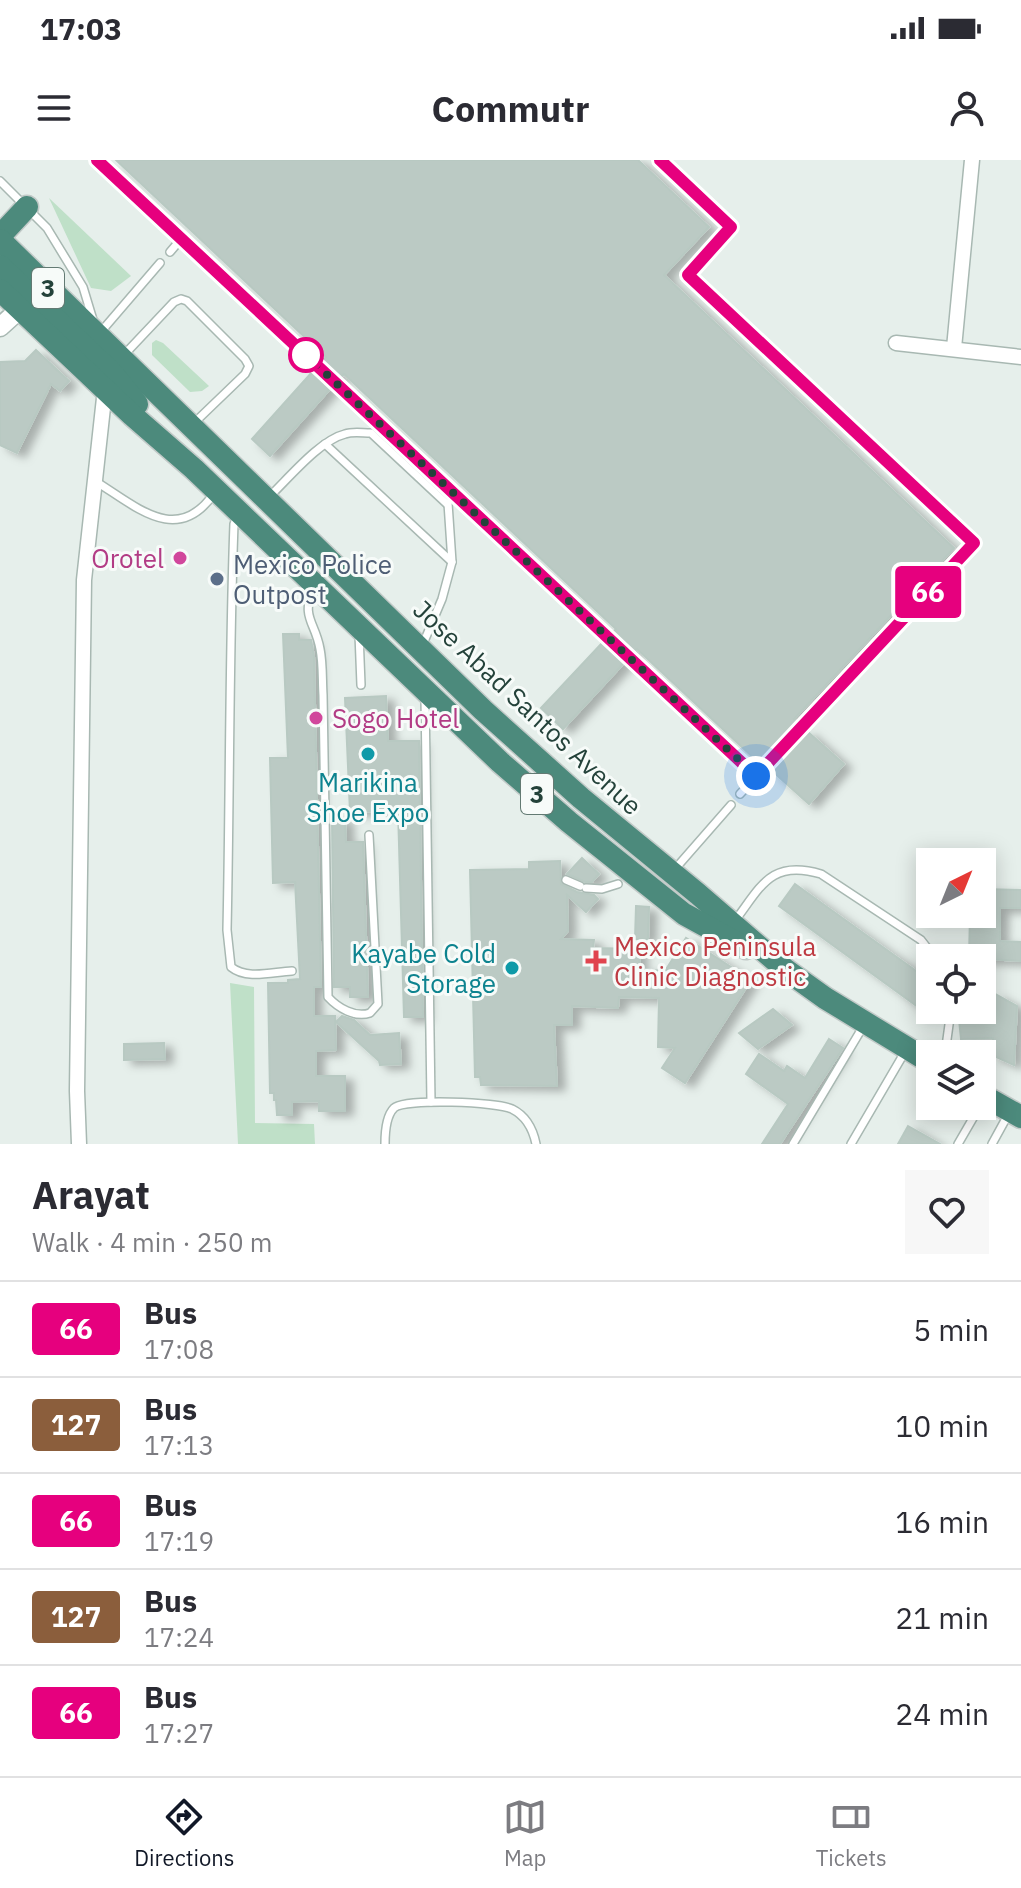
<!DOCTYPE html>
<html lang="en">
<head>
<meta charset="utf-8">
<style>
	:root { --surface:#fff; --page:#f7f7f7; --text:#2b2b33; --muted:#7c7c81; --line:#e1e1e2; --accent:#111827 }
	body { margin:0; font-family:"IBM Plex Sans",sans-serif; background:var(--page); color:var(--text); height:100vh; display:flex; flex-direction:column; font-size:30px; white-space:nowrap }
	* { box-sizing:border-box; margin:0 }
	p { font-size:26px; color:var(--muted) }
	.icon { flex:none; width:44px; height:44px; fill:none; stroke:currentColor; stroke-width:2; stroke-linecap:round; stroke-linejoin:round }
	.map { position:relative; height:984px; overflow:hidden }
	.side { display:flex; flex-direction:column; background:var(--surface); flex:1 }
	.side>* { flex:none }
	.badge { padding:0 16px; border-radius:6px; font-size:28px; line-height:52px }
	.needle { width:52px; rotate:43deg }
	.fabs { position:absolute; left:916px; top:688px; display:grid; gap:16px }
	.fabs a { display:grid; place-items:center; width:80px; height:80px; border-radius:0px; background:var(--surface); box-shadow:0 4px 20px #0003; font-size:40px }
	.you { position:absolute; width:40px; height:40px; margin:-20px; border:6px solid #fff; border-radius:50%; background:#1a73e8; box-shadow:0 0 0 12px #1a73e833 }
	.map>.badge { position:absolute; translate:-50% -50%; box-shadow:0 0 0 4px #fff }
	.round { display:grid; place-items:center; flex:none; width:84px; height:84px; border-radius:0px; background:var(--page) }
	.head { display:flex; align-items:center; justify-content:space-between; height:136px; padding:0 32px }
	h1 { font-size:38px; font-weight:800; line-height:60px }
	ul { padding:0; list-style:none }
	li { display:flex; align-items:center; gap:24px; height:96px; padding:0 32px; border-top:2px solid var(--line) }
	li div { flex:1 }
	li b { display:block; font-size:30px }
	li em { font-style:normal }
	li .badge { min-width:88px; font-weight:700; text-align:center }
	.status { display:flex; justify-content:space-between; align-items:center; height:56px; padding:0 40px; background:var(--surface); direction:ltr }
	.status svg { height:22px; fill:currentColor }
	header { display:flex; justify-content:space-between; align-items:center; height:104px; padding:0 32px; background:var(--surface); font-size:36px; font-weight:800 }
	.dock { display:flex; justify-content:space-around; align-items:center; height:112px; border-top:2px solid var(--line); background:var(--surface); font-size:22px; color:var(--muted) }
	.dock a { display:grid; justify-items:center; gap:4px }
	.dock .active { color:var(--accent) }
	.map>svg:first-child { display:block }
	.green { fill:#bfe0c8 }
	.building { fill:#bbcac4; stroke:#b8c9c2; stroke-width:2; filter:url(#shadow) }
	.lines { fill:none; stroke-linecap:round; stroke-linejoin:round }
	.service-casing { stroke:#a8b8b2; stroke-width:10 }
	.minor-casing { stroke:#a8b8b2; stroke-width:17 }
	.tertiary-casing { stroke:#a8b8b2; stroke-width:21 }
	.trunk-casing { stroke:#c2cac8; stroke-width:25 }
	.service { stroke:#fff; stroke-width:7 }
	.minor { stroke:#fff; stroke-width:14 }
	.tertiary { stroke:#fff; stroke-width:18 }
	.trunk { stroke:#4c8a7c; stroke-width:22 }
	.line-casing { stroke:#fff; stroke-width:18 }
	.line { stroke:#e6007e; stroke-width:12 }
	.walk { stroke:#24423a; stroke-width:8; stroke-dasharray:0 14.4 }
	.stop-dot { fill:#fff; stroke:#e6007e; stroke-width:4 }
	.hotel-dot { fill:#d1479c; stroke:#f7fbf9; stroke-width:3 }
	.service-dot { fill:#5c6f8a; stroke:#f7fbf9; stroke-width:3 }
	.culture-dot { fill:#0f9aa8; stroke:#f7fbf9; stroke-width:3 }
	.health-dot { fill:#e0444e; stroke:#f7fbf9; stroke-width:3 }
	.labels { text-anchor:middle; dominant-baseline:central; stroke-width:6; stroke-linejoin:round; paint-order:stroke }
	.shield { fill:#f7fbf9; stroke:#637a73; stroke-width:2 }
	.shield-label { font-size:24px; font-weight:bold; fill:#24423a }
	.hotel-label { font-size:26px; fill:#b23c85; stroke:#f7fbf9; text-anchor:end }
	.service-label { font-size:26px; fill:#4e5e75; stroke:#f7fbf9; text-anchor:start }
	.street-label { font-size:26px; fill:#24423a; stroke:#f7fbf9 }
	.culture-label { font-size:26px; fill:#0d838f; stroke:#f7fbf9 }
	.health-label { font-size:26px; fill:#be3a42; stroke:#f7fbf9; text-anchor:start }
</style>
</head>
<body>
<div class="status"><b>17:03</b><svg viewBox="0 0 49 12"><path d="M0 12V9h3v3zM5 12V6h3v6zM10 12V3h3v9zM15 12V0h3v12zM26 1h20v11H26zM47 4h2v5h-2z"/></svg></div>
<header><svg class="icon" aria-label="menu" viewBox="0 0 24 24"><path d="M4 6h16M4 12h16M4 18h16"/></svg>Commutr<svg class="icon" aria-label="person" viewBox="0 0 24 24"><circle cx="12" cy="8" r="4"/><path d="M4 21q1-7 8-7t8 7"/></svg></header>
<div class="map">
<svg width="1021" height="984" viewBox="0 0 1021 984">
	<defs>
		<filter id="shadow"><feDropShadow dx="8" dy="4.5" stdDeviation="4" flood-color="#0004"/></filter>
	</defs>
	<rect width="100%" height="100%" fill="#e6efeb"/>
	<!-- green -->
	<g class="green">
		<path d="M49,38L131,116L111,131L91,128Z"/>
		<path d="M156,180L163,183L209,226L202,231L190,232L152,195V183Z"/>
		<path d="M230,823L254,827L255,963L314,964L315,984H238Z"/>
	</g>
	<!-- building -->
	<g class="building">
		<path d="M116,0H638L709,67L664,115L954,388L794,559L798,563L762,601L757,598L756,600L637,489L633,492L612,473L616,469L344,214L340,218L322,201L326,197Z"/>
		<path d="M36,190L69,221L60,231L51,224L17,293L0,285V202L25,201Z"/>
		<path d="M313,211L331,228L270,296L252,279Z"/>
		<path d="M283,474H299V480H311L314,496L321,827H314V856H335L336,890L316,891V916H345V951H319V941L292,942V955H277L276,940H274V933H270L268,823H288V820L300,819L295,722L273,723L270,598H288Z"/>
		<path d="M603,482L625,502L563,569L541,548Z"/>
		<path d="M386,536L388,581H419L423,857H404L398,650L350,652L345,538Z"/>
		<path d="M807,571L844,604L809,644L771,610Z"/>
		<path d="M332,658H345L346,682H363L368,837H350V827H334Z"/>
		<path d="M582,698L599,714L592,722H585L567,714Z"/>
		<path d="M560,701L561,724L577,732L594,735L598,739L586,752L567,735L568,771L561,779L594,780L593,788L640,789L639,809L665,811L686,778L751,820L685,923L662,908L675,888L658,887L659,838L619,837L618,848L572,846V865H554L557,926L481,925L480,917H475L470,710L529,709V702Z"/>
		<path d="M795,724L930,821V844L925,852L779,746Z"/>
		<path d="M982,729L1021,730V748H1000V781L1021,782V801L969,798L970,754H982Z"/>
		<path d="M636,746L649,747L648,779H635Z"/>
		<path d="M995,834L1017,846L1014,905L992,895L993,878L961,879L958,850H994Z"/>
		<path d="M773,849L792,865L758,889L739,873Z"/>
		<path d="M342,856L354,860L370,875L399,873L401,904L380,905L379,901L336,862Z"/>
		<path d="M829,879L843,888L832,905L780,984H762L788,944L746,914L759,894L784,911L787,906L805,918Z"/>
		<path d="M164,883L165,899L124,900V884Z"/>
		<path d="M908,966L940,984H898Z"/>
	</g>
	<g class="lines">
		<!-- service casing -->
		<g class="service-casing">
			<g id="service">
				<path d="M97,0L756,616"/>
				<path d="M660,0L731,67L688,115L974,383L740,634"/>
				<path d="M0,21L47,68L83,127L93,160"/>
				<path d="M170,92L181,79"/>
				<path d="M99,174L160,103"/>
				<path d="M122,197L174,142L181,139L187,141L245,199L249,206L245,214L193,264"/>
				<path d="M325,284L452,402"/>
				<path d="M95,321C137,347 178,387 215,332"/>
				<path d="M269,337C288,319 320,280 345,274C353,271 362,273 371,273L447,344"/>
				<path d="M238,354L234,364C229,499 230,635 227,770L231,807C247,820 272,812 292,811"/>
				<path d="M313,427C301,459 315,461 320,489C323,504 322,520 323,535L328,837C338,848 355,858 370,853L378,844L369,675"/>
				<path d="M359,474L361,525"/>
				<path d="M423,484L442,439L452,402L448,343"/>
				<path d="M425,538L431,942"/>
				<path d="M675,709L731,645"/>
				<path d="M566,720L580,726"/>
				<path d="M586,728L602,729L618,724"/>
				<path d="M734,762C761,727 770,699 821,714L921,780L935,798"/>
				<path d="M945,894L951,850"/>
				<path d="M385,984C385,973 386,956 394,948C404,938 499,942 512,949C526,956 533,969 536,984"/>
				<path d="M793,984L864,865"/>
				<path d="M851,984L906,890"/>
				<path d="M958,984L980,946"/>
				<path d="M992,984L1009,953"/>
			</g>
		</g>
		<!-- minor casing -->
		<g class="minor-casing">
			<g id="minor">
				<path d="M896,183L1021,197"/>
				<path d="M954,188L972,0"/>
				<path d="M79,984L77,931L84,420L105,229"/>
			</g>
		</g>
		<!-- tertiary casing -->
		<g class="tertiary-casing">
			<path id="tertiary" d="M0,167L20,149"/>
		</g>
		<!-- trunk casing -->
		<g class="trunk-casing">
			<g id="trunk">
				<path d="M0,76L27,47"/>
				<path d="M0,80L483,550L581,638L698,734L786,810L825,838L930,902"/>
				<path d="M0,106L112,213L137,244"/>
				<path d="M0,130L132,255L194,309L500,602L569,662L684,754L746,788"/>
				<path d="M982,935L1021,957"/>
			</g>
		</g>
		<!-- service -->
		<use href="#service" class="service"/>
		<!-- minor -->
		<use href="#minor" class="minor"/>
		<!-- tertiary -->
		<use href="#tertiary" class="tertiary"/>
		<!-- trunk -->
		<use href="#trunk" class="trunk"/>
	</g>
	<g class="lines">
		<!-- line casing -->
		<g class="line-casing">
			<path id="line" d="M97,0L756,616L974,383L688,115L731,67L660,0"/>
		</g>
		<!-- line -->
		<use href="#line" class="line"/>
		<!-- walk -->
		<path class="walk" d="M306,195L756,616"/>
	</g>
	<!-- markers -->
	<circle class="stop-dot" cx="306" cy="195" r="16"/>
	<g class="hotel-dot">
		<circle cx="180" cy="398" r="8"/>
		<circle cx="316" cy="558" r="8"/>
	</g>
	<circle class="service-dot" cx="217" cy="419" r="8"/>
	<g class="culture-dot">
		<circle cx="368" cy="594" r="8"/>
		<circle cx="512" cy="808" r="8"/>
	</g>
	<path class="health-dot" d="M592 789h8v8h8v8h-8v8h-8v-8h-8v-8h8z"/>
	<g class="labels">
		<!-- shield labels -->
		<g class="shield">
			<rect x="32" y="108" width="32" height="40" rx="6"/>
			<rect x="521" y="614" width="32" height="40" rx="6"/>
		</g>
		<g class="shield-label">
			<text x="48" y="128">3</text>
			<text x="537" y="634">3</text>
		</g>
		<!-- hotel labels -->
		<g class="hotel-label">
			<text x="164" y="398">Orotel</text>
			<text x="332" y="558" text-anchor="start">Sogo Hotel</text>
		</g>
		<!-- service labels -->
		<g class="service-label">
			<text x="233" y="404">Mexico Police<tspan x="233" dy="30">Outpost</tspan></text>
		</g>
		<!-- street labels -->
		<g class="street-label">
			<text transform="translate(528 547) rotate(43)">Jose Abad Santos Avenue</text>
		</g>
		<!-- culture labels -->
		<g class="culture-label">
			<text x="368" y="622">Marikina<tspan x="368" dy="30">Shoe Expo</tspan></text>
			<text x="496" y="793" text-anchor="end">Kayabe Cold<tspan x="496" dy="30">Storage</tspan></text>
		</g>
		<!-- health labels -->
		<g class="health-label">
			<text x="614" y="786">Mexico Peninsula<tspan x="614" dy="30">Clinic Diagnostic</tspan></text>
		</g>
	</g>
</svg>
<div class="fabs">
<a><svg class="needle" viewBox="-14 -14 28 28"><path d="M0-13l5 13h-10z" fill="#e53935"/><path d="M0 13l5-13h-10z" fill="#7c7c81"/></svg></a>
<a><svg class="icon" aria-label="locate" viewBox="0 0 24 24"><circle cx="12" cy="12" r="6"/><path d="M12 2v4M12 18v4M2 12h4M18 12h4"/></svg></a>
<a><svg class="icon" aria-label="layers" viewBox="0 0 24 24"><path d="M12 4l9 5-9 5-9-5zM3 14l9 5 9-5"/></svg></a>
</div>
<div class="you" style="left:756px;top:616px"></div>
<b class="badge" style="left:928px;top:432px;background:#e6007e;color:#fff">66</b>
</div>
<section class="side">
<div class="head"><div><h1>Arayat</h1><p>Walk · 4 min · 250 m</p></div><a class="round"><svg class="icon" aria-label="heart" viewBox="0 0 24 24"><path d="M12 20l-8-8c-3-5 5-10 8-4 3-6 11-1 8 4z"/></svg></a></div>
<ul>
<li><span class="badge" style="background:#e6007e;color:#fff">66</span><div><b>Bus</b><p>17:08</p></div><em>5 min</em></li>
<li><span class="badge" style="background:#8b5e3c;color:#fff">127</span><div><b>Bus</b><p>17:13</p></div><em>10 min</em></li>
<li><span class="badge" style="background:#e6007e;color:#fff">66</span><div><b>Bus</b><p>17:19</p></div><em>16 min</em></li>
<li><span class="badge" style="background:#8b5e3c;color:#fff">127</span><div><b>Bus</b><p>17:24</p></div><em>21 min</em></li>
<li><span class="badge" style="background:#e6007e;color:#fff">66</span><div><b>Bus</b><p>17:27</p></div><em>24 min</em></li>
</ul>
</section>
<nav class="dock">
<a class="active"><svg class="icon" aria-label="directions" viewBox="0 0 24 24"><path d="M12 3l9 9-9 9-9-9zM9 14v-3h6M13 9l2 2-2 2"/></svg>Directions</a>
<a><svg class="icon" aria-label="map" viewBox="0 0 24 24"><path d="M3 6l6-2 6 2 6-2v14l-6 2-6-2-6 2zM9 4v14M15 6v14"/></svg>Map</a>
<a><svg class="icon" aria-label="tickets" viewBox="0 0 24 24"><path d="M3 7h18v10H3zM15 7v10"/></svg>Tickets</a>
</nav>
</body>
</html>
